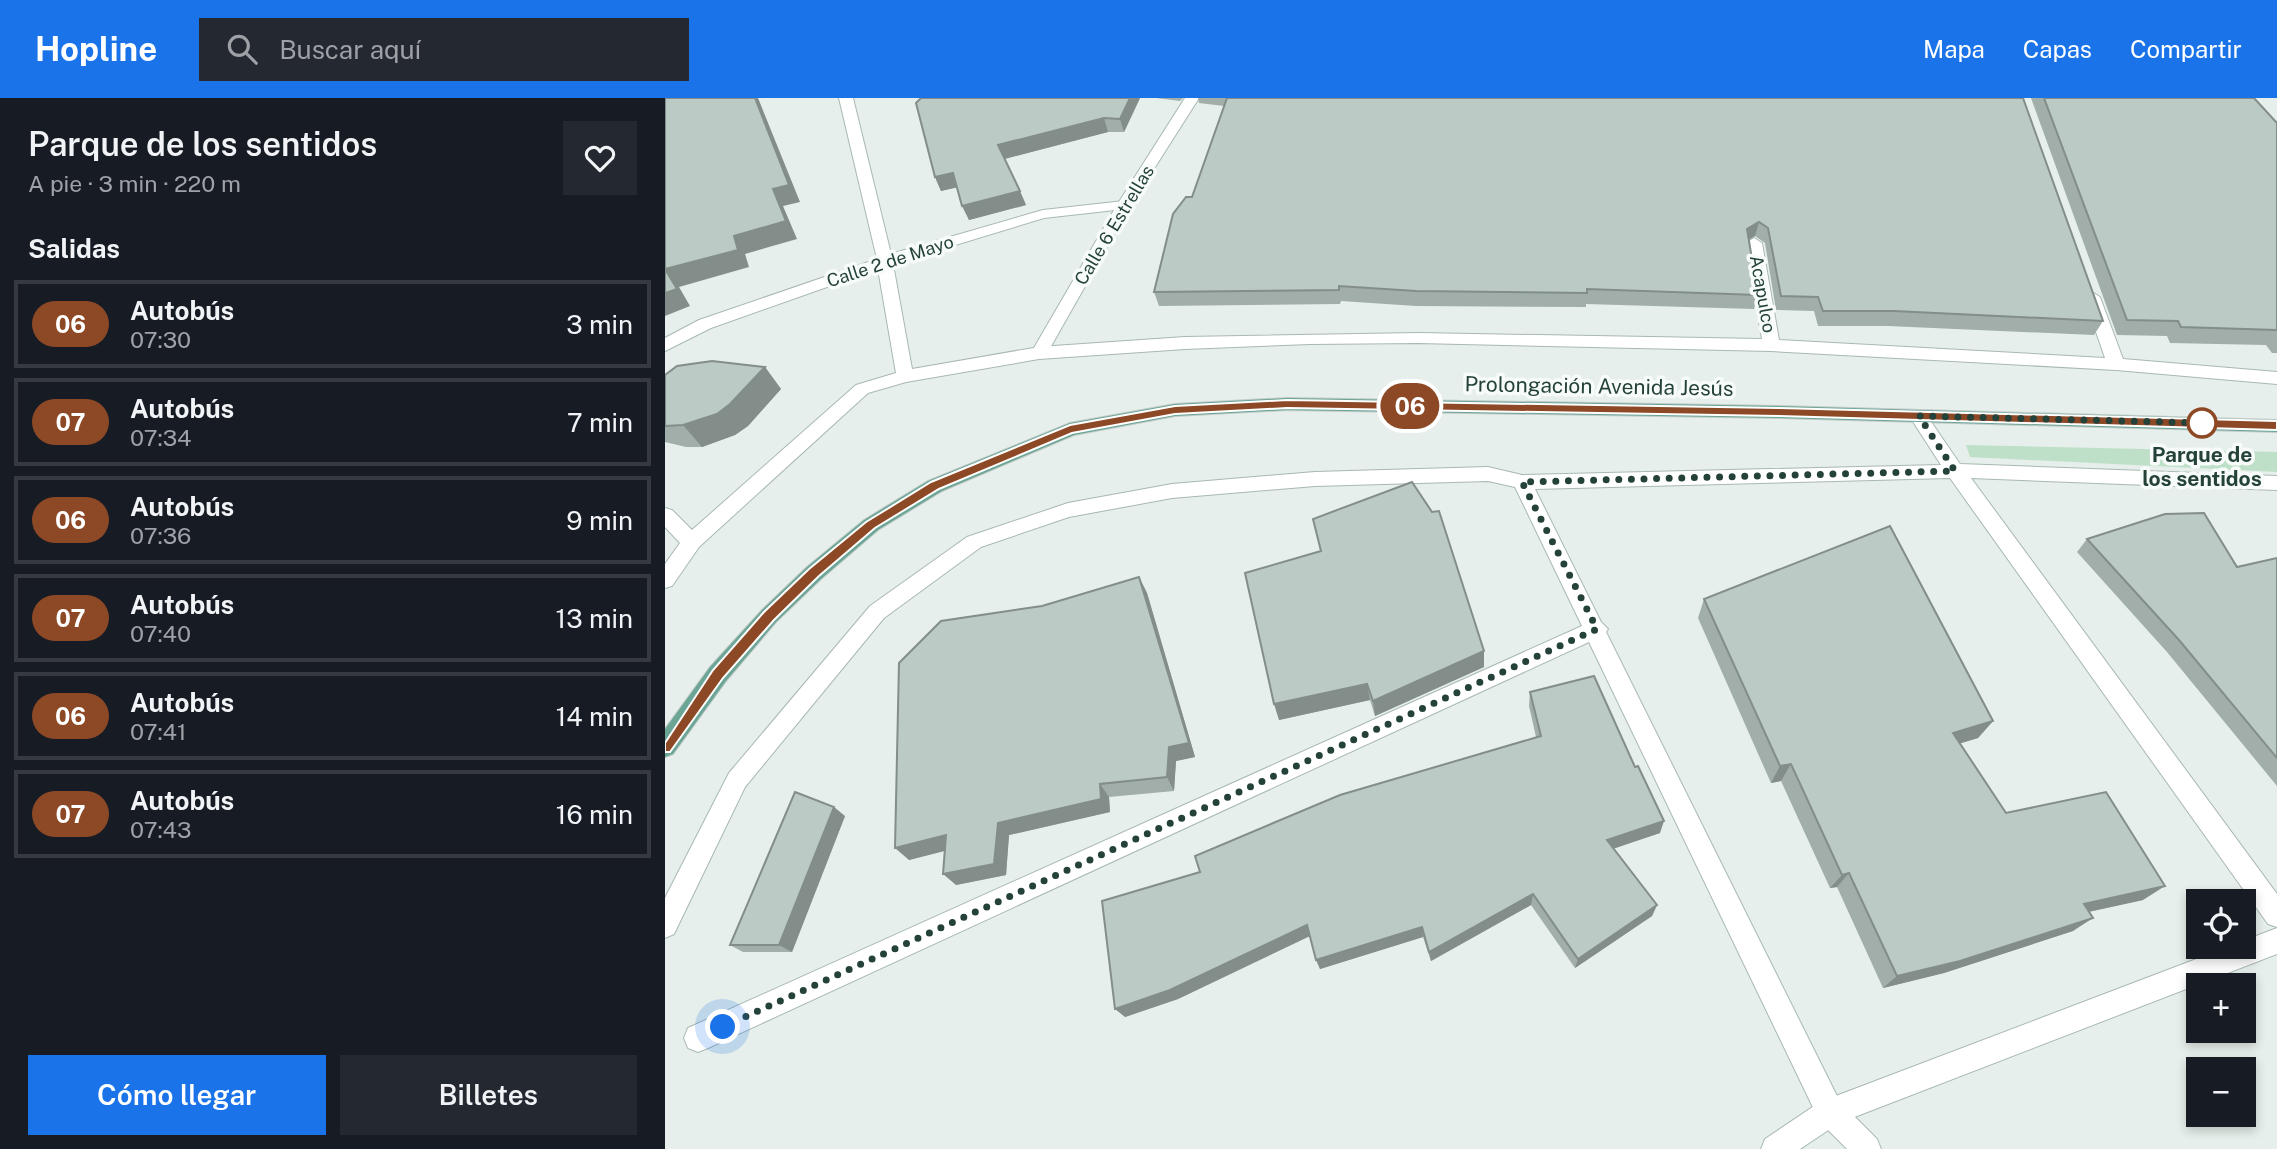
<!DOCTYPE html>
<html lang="es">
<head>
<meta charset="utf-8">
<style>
	:root { --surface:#171b24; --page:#242831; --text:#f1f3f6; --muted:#9ea1a6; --line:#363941; --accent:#1a73e8 }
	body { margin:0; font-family:"Public Sans",sans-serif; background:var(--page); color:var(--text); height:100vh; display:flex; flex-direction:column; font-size:26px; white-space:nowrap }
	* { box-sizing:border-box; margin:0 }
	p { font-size:23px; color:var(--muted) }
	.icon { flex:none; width:38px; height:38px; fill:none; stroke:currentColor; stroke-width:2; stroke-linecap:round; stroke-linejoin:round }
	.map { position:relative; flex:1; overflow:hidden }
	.sheet { display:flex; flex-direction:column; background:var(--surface); width:665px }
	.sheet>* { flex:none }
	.badge { padding:0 14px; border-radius:23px; font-size:24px; line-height:46px }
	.buttons { position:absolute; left:1521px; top:791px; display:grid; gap:14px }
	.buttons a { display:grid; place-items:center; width:70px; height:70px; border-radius:0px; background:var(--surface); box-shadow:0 4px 10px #0003; font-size:35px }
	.you { position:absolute; width:35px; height:35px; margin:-18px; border:5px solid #fff; border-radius:50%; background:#1a73e8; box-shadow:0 0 0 10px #1a73e833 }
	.map>.badge { position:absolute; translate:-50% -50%; box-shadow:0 0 0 4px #fff }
	h2 { padding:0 28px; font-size:26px; line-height:63px }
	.round { display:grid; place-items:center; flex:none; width:74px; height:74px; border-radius:0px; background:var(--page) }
	.overview { display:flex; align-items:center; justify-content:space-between; height:119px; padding:0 28px }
	h1 { font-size:33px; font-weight:600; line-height:52px }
	.primary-button { display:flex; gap:14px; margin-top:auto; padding:14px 28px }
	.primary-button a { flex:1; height:80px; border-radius:0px; background:var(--accent); color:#fff; font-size:28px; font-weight:600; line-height:80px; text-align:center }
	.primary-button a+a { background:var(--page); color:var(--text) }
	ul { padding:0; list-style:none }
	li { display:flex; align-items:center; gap:21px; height:88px; margin:0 14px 10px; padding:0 14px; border:4px solid var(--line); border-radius:0px }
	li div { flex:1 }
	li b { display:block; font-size:26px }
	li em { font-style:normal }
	li .badge { min-width:77px; font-weight:700; text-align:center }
	header { display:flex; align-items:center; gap:42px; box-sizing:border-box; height:98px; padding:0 35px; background:var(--accent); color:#fff }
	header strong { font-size:33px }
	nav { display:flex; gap:38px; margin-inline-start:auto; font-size:24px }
	.search { width:490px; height:63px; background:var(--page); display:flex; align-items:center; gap:18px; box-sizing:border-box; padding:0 24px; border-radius:0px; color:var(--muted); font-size:26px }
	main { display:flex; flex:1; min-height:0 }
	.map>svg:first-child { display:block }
	.green { fill:#bfe0c8 }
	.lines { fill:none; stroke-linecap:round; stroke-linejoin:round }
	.pedestrian-casing { stroke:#a8b8b2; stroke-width:2 }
	.minor-casing { stroke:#a8b8b2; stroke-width:2 }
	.tertiary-casing { stroke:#a8b8b2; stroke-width:2 }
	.primary-casing { stroke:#c2cac8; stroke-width:2 }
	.pedestrian { fill:#fff; fill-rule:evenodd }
	.minor { fill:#fff; fill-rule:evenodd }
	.tertiary { fill:#fff; fill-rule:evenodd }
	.primary { fill:#6aa596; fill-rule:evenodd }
	.wall { fill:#a1aea9 }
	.shaded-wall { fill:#838d89 }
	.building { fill:#bbcac4; stroke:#838d89; stroke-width:2 }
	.line { fill:#8d4925; stroke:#fff; stroke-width:2 }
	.walk { stroke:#24423a; stroke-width:7; stroke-dasharray:0 12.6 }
	.stop-dot { fill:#fff; stroke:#8d4925; stroke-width:3.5 }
	.labels { text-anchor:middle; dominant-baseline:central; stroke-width:7; stroke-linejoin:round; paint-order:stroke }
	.far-street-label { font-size:18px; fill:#24423a; stroke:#f7fbf9 }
	.street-label { font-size:21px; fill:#24423a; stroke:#f7fbf9 }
	.stop-label { font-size:21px; font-weight:bold; fill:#24423a; stroke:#f7fbf9 }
</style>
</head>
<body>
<header>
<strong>Hopline</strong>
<div class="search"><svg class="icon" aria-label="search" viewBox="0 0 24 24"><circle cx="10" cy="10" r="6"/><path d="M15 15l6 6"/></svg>Buscar aquí</div>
<nav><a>Mapa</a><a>Capas</a><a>Compartir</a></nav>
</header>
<main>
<section class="sheet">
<div class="overview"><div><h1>Parque de los sentidos</h1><p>A pie · 3 min · 220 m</p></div><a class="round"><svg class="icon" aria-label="heart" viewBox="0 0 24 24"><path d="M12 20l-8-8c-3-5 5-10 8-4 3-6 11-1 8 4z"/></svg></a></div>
<h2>Salidas</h2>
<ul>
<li><span class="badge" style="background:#8d4925;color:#fff">06</span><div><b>Autobús</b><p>07:30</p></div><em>3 min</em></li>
<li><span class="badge" style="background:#8d4925;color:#fff">07</span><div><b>Autobús</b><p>07:34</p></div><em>7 min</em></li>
<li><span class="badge" style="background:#8d4925;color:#fff">06</span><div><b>Autobús</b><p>07:36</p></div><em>9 min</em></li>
<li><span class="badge" style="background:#8d4925;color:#fff">07</span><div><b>Autobús</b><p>07:40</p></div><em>13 min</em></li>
<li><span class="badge" style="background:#8d4925;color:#fff">06</span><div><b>Autobús</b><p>07:41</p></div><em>14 min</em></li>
<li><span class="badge" style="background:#8d4925;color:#fff">07</span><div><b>Autobús</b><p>07:43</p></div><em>16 min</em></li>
</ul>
<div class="primary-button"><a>Cómo llegar</a><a>Billetes</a></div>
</section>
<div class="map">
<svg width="1612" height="1051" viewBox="0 0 1612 1051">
	<rect width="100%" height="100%" fill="#e6efeb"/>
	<!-- green -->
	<path class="green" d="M1301,347L1612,354V374L1305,359Z"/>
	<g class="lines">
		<!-- pedestrian casing -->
		<g class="pedestrian-casing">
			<path id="pedestrian" d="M520,0H534L466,107L380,259H368L366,255L452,107Z"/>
		</g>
		<!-- minor casing -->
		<g class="minor-casing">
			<g id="minor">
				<path d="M174,0H188L226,156L378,112L459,103L466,107L459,111L379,120L228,166L247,271L374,249L520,239L753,235L1097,241L1081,145L1089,140L1097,145L1114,242L1440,260L1419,199L1427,194L1435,199L1458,261L1612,274V286L1451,272L1106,253L753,245L645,246L520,251L374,261L241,284L203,295L34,449L7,488L0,490V466L15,445L0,429V410L7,412L27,432L191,287L231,275L213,171L46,230L0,253V240L34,222L212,161Z"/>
				<path d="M1254,313L1260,315L1295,366L1612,378V392L1306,380L1612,796V829L1603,826L1285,380L870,391L936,524L943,531L941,534L1175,1004L1212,1041L1216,1051H1182L1155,1024L924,544L43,950L33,954L23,950L19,940L23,930L917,528L850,389L823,383L650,388L507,400L404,419L316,449L219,520L80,689L9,836L0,840V800L64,675L205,508L302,439L403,405L507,386L650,374L823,369L857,377L1276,367L1245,319L1248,315Z"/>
			</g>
		</g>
		<!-- tertiary casing -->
		<g class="tertiary-casing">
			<path id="tertiary" d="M1612,830V856L1174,1025L1135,1051H1096L1100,1041L1155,1004L1563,849H1578V843Z"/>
		</g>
		<!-- primary casing -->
		<g class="primary-casing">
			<path id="primary" d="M622,300L1114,308L1612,322V334L1114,320L622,312L510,318L409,337L277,393L213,432L156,481L111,524L61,583L8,656L0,659V631L45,569L97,512L142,469L199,422L263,383L405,325L510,306Z"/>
		</g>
		<!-- pedestrian -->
		<use href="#pedestrian" class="pedestrian"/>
		<!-- minor -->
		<use href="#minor" class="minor"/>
		<!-- tertiary -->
		<use href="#tertiary" class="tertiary"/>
		<!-- primary -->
		<use href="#primary" class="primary"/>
	</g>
	<!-- wall -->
	<g class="wall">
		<path d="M256,0H475L459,34H443L340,61L361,107L304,122L292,89L276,93L270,79Z"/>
		<path d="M491,0H518L515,3Z"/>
		<path d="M533,0H1358L1438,223L1429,237L1223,228H1153L1149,213L1111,212L1100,145L1090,138L1084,142L1093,197L1089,211L921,206V209L751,208L676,203L675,206L494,208L489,194L527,99L559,8L534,5Z"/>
		<path d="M1366,0H1589L1612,25V255H1607L1601,247L1505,245L1502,238L1452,237Z"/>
		<path d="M100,269L116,291L83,328L70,337L37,349H21L0,344V277Z"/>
		<path d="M1422,441L1572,469L1612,460V688L1502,554L1412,454Z"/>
		<path d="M655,453L819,553V569L710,618L705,602L614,622Z"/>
		<path d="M474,479L482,495L530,659L511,663L509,693L444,699L445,714L344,737L341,777L291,787L280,753L244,762L377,508Z"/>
		<path d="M1039,501L1328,623L1313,640L1295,645L1341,715L1478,802L1424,814L1408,833L1279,875L1218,890L1172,789L1165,790L1116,683L1106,685L1033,520Z"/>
		<path d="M865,594L995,735L948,750L992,807L987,818L910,870L866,807L766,863L758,839L655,871L645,838L513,901L460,919L535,774L871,639L864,608Z"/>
		<path d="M180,718L127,854H78L65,847Z"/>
	</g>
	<!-- shaded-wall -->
	<g class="shaded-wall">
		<path d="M90,0H93L135,104L118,108L132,141L80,156L84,169L14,189L25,208L0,218V171L69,138Z"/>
		<path d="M465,0H475L459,34L455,21Z"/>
		<path d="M439,20L443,34L339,61L333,47Z"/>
		<path d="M288,75L294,89L276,93L270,79Z"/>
		<path d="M355,93L361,107L304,122L297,108Z"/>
		<path d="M1094,124L1090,138L1078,145L1082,131Z"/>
		<path d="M100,269L116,291L83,328L70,337L37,349L18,327Z"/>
		<path d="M474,479L482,495L530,659L511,663L509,693L502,679Z"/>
		<path d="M819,553V569L710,618L708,603Z"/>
		<path d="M702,586L705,602L614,622L609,606Z"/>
		<path d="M1328,623L1313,640L1274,652L1288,635Z"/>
		<path d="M1126,666L1116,683L1106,685L1115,668Z"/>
		<path d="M435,686L444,699L445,714L344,737L341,777L291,787L278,776L333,725Z"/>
		<path d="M169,709L180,718L127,854L114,847Z"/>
		<path d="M999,723L995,735L939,754L942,742Z"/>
		<path d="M281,737L294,749L244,762L230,750Z"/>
		<path d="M1184,775L1172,789L1165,790L1177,777Z"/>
		<path d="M1500,788L1478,802L1399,819L1419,806Z"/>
		<path d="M868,796L866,807L766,863L764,854Z"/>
		<path d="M992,807L987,818L910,870L913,861Z"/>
		<path d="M1428,820L1408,833L1279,875L1218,890L1232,878Z"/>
		<path d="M642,827L647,837L513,901L460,919L450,911Z"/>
		<path d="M757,829L758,839L655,871L651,862Z"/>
	</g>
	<!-- building -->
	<g class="building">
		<path d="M0,0H90L124,87L108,91L121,123L69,138L73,152L0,171L12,191L0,195Z"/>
		<path d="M256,0H465L455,21L439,20L333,47L355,93L297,108L288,75L270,79L251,5Z"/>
		<path d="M562,0H1358L1438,223L1229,213H1158L1153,199L1116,198L1103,130L1094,124L1082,131L1093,197L922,191V195L751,193L674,188V192L489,194L508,116L521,99H527Z"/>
		<path d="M1379,0H1589L1612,25V232L1516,229L1513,223L1462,222Z"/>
		<path d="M47,263L100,269L65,306L52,316L18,327L0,328V277L12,268Z"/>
		<path d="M747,384L767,414L774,413L819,553L708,603L702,586L609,606L580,475L656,453L648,421Z"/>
		<path d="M1539,415L1572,469L1612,460V660L1514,542L1422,441L1500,416Z"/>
		<path d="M1225,428L1328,623L1288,635L1341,715L1441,694L1500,788L1419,806L1428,820L1295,863L1232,878L1184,775L1177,777L1126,666L1115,668L1039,501Z"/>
		<path d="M474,479L524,645L504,649L502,679L435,686L436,701L333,725L329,766L278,776L281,737L230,750L234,565L276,523L377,508Z"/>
		<path d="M929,578L970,669L973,668L999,723L942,742L992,807L913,861L868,796L764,854L757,829L651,862L642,827L505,892L450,911L437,803L535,774L530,758L675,697L876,638L865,594Z"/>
		<path d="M130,694L169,709L114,847H65Z"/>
	</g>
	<!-- line -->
	<path class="line" d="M622,302L1114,310L1612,323V332L1114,318L622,310L510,316L407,335L274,391L210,430L154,478L109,522L58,580L5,654H0V645L48,572L99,514L144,471L201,424L266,384L405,327L510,308Z"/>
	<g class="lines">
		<!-- walk -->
		<path class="walk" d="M58,929L932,531L857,384L1290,373L1254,318L1542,325H1537"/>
	</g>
	<!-- markers -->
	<circle class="stop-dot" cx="1537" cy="325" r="14"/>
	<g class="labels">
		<!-- far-street labels -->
		<g class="far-street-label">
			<text transform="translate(449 127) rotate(-59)">Calle 6 Estrellas</text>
			<text transform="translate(225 163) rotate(-18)">Calle 2 de Mayo</text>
			<text transform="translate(1098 196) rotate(80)">Acapulco</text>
		</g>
		<!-- street labels -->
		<g class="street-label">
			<text transform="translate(934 288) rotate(1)">Prolongación Avenida Jesús</text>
		</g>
		<!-- stop labels -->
		<g class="stop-label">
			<text x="1537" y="356">Parque de<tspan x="1537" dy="24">los sentidos</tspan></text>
		</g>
	</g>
</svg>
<div class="buttons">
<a><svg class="icon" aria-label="locate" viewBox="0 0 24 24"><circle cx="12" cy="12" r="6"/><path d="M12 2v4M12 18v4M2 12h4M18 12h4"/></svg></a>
<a>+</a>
<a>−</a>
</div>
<div class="you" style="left:58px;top:929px"></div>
<b class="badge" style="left:745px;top:308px;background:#8d4925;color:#fff">06</b>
</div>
</main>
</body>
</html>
